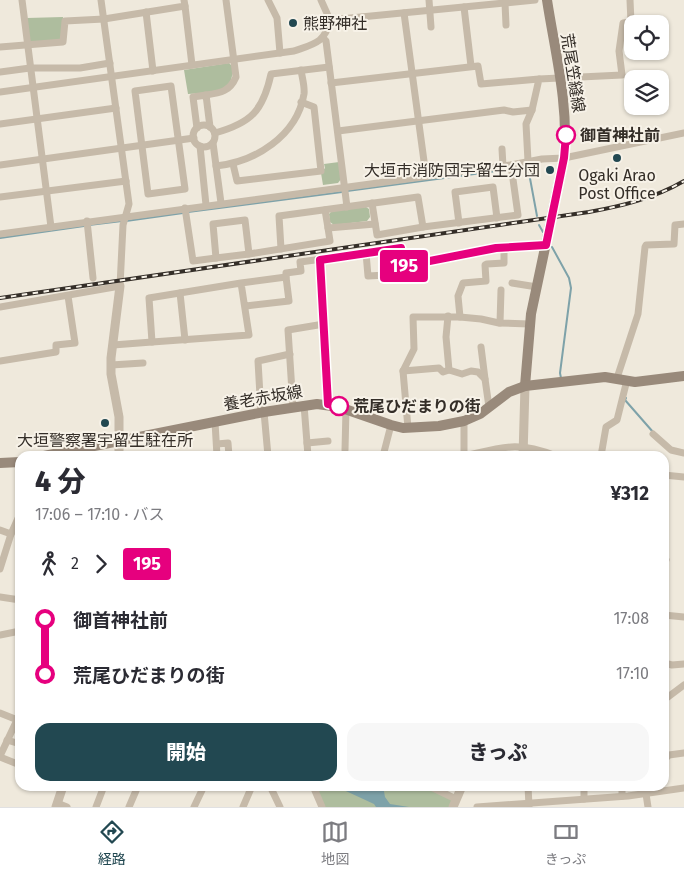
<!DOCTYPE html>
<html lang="ja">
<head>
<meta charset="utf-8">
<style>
	:root { --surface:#fff; --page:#f7f7f7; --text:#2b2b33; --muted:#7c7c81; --line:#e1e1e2; --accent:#224851 }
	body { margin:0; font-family:"Fira Sans","Noto Sans JP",sans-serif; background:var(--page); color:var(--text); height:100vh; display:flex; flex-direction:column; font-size:19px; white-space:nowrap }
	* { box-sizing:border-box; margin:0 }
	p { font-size:16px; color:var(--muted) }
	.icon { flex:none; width:28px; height:28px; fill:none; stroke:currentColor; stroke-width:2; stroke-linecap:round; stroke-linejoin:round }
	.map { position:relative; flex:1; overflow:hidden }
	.sheet { position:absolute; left:15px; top:451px; width:654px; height:340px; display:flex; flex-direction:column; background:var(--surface); border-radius:15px; box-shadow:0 1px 4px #0004 }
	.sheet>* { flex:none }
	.badge { padding:0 10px; border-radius:4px; font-size:18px; line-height:32px }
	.tools { position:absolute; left:624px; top:15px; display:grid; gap:10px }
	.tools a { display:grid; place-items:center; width:45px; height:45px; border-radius:10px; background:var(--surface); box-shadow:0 1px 4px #0004; font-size:25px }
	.map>.badge { position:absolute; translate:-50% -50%; box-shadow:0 0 0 2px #fff }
	.legs { display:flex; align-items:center; gap:8px; height:55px; padding:0 20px; font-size:16px }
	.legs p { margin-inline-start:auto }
	.overview { display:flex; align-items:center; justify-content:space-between; height:85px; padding:0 20px }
	h1 { font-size:28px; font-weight:800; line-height:38px }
	.cta { display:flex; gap:10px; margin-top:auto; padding:10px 20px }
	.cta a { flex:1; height:58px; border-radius:15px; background:var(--accent); color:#fff; font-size:20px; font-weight:800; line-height:58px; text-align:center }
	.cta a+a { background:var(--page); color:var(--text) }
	ul { padding:0 20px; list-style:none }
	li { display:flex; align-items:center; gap:18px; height:55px; font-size:19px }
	li i { display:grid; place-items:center; width:8px; height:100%; margin:0 6px; background:currentColor }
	li i::after { content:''; width:12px; height:12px; margin:-6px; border:4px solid; border-radius:50%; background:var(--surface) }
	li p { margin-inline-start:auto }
	li:first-child i { background:linear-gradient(#0000 50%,currentColor 0) }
	li:last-child i { background:linear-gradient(currentColor 50%,#0000 0) }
	.tab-bar { display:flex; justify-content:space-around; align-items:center; height:70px; border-top:1px solid var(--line); background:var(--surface); font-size:14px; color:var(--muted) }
	.tab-bar a { display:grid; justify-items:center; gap:2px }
	.tab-bar .active { color:var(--accent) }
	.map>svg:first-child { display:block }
	.green { fill:#aebd9e }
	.water { fill:#7ea2a9 }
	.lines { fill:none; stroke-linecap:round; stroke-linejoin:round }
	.stream { stroke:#7ea2a9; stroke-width:2 }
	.minor { stroke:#c6baa9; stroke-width:7 }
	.tertiary { stroke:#c6baa9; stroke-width:9 }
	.secondary { stroke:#998a7b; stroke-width:10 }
	.rail-casing { stroke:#342e28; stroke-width:4 }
	.rail { stroke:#f7f2e8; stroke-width:2; stroke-dasharray:5.5; stroke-linecap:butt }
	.line-1-casing { stroke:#fff; stroke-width:11 }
	.line-1 { stroke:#e6007e; stroke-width:8 }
	.poi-dot { fill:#224851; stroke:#f7f2e8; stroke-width:2 }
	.stop-1-dot { fill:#fff; stroke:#e6007e; stroke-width:2.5 }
	.labels { text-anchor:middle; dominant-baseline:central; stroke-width:4; stroke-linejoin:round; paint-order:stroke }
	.poi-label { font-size:16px; fill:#342e28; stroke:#f7f2e8 }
	.street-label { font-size:16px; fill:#342e28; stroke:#f7f2e8 }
	.stop-label { font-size:16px; font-weight:bold; fill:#342e28; stroke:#f7f2e8; text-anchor:start }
</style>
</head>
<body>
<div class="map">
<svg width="684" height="807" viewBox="0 0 684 807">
	<rect width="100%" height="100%" fill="#efe9dc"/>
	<!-- green -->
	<g class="green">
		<path d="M63,17L62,40L30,43L27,18Z"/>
		<path d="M229,63L232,66C236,95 209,92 188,94L184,70Z"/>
		<path d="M339,162L341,179L338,183L323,185L321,173L325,168L324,164Z"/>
		<path d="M366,207L369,209L370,217L367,221L334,225L330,222L329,214L332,211Z"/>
		<path d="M314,786H424L454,800L451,807H324Z"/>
	</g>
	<!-- water -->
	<path class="water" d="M335,786H341L351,791L362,790L367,786H383L385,797L390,804L409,807H376L374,804Z"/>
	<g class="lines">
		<!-- stream -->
		<g class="stream">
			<path d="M347,191L520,168L529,173L537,216"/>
			<path d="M188,212L342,192"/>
			<path d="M126,221L183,213"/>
			<path d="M89,225L122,221"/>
			<path d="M539,225L543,232"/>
			<path d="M0,238L84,226"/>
			<path d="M552,247L569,278L571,288L560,373L561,378"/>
			<path d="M626,398L625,400L653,432"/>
		</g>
		<!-- minor -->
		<g class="minor">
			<path d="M22,0L51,227"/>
			<path d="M268,0L277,18L280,53"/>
			<path d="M429,0L431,27"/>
			<path d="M505,3L506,25"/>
			<path d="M185,6L192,65"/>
			<path d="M464,7L471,66"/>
			<path d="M146,12L153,71"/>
			<path d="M404,13L426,176"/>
			<path d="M330,20L535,0"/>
			<path d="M323,38L326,41L347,207"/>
			<path d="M0,47L63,42L65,21L104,19L185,6L184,0"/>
			<path d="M0,72L30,68H80L110,63"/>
			<path d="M331,83L478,66L481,84L539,79"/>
			<path d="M171,86L185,189L148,194L135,91Z"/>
			<path d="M0,92L294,51C314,44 325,43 330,20L321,0"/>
			<path d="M206,95C221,93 230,91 236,77L226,0"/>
			<path d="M0,124L116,108"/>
			<circle cx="204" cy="136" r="11"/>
			<path d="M197,128L193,97L206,95L210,127"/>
			<path d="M338,131L504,110L513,112L532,110"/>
			<path d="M215,133C251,123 263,111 271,74L329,67"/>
			<path d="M213,143L221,203"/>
			<path d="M200,146L206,205"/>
			<path d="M502,149L503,166"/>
			<path d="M528,161L526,124L532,110L539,79L622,75L619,51L623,23L631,22L630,0"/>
			<path d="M233,164L237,181L321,171L314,107L301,102"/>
			<path d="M0,165L194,138"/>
			<path d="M216,166C255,162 297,136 304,94C305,87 302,77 301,70"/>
			<path d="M0,197L126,181"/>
			<path d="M372,203L377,235L423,227"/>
			<path d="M185,208L193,261L216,258L213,224L245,220L249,254L330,241L328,228"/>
			<path d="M325,210L328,228L375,224"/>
			<path d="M87,221L93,278"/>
			<path d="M459,223L455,192L493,187L497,218"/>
			<path d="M0,234L511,165L542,159L564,158L684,133"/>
			<path d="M281,249L279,216L418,197L423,227L518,215L511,165"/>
			<path d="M216,258L249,254"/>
			<path d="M320,260L327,404"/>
			<path d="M404,266L401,248L366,253L368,276L405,274L404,266L496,248L546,245"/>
			<path d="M286,277V273L301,271L300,262L366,253"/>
			<path d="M241,283L249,335L152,342L149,298L241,283L286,277L289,301L246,306"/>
			<path d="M512,283L537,287"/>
			<path d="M180,293L185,340"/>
			<path d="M0,307L120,286L123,225L129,204L101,0"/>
			<path d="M448,316L446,337L449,370L462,374L471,371L478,372L485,379L489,407"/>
			<path d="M460,317L481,319L499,323L529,324"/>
			<path d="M500,323L501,290"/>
			<path d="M113,345L152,342"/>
			<path d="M481,347L485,379"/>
			<path d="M0,361L56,352V345L75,343L68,296"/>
			<path d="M111,365L143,363"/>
			<path d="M403,371L439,368L443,372L449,370"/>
			<path d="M617,378L638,314L645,247L646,245L674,244L675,225L684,224"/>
			<path d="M304,405L308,456"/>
			<path d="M293,407L288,330L324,324"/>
			<path d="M264,412L268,456"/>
			<path d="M261,413L258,361L290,354"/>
			<path d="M464,421V456"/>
			<path d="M215,422L217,456"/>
			<path d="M408,428L403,371L414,349L413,317H460L458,296L463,283L486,281L485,265L487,264L504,263V248"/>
			<path d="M653,434L671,450L684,453"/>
			<path d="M307,443L328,441"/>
			<path d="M217,444L228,443L229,456"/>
			<path d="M345,450L346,409"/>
			<path d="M383,456L391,425"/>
			<path d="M465,456C504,447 517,441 556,456"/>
			<path d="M601,456L606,427L617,420L626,384L625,380"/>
			<path d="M664,475L684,477"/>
			<path d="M0,530L11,534"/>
			<path d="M664,559L666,560"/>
			<path d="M0,569L11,534L20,514"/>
			<path d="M0,597L20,600"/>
			<path d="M664,615L684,617"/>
			<path d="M0,635L20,631"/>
			<path d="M664,663L672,665L684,664"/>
			<path d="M664,700L684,685"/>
			<path d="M0,713L20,721"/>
			<path d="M7,740L20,744"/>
			<path d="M0,756L17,720"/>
			<path d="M0,757L20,765"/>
			<path d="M664,760L669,755L684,753"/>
			<path d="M270,786L280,807"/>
			<path d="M313,786L322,807"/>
			<path d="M429,786L456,799"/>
			<path d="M528,786L529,806"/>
			<path d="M622,786V796"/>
			<path d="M584,799V786"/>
			<path d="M57,803L67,807"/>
			<path d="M96,807L104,786"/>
			<path d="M129,807L138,786"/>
			<path d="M194,807L204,786"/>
			<path d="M243,807L252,786"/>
			<path d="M477,807L628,796L684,788"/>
			<path d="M648,807L646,794L650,786"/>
		</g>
		<!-- tertiary -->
		<g class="tertiary">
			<path d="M119,456V417L111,374V358L120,286"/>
			<path d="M523,456L525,386"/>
			<path d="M56,807L63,786"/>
			<path d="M453,807L462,786"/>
		</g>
		<!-- secondary -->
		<g class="secondary">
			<path d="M525,386L531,314L564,158C569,105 555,52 547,0"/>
			<path d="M44,456L264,412L317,404L339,407L391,425L403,428L439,426L464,421L480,414L509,392L525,386L605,377L635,382L684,376"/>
			<path d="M0,463L20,462"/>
		</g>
		<!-- rail casing -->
		<g class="rail-casing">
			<path id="rail" d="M0,298L589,212C622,206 655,198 684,181"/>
		</g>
		<!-- rail -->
		<use href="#rail" class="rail"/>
	</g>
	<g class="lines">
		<!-- line-1 casing -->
		<g class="line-1-casing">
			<path id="line-1" d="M339,406L328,404L320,260L401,248L404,266L496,248L546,245L564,158L566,135"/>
		</g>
		<!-- line-1 -->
		<use href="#line-1" class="line-1"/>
	</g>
	<!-- markers -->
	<g class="poi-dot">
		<circle cx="293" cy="23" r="5"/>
		<circle cx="617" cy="158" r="5"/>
		<circle cx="550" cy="170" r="5"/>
		<circle cx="105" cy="423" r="5"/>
	</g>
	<g class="stop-1-dot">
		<circle cx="566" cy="135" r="9"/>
		<circle cx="339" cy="406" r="9"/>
	</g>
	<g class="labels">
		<!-- poi labels -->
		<g class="poi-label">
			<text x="303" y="23" text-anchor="start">熊野神社</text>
			<text x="540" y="170" text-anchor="end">大垣市消防団宇留生分団</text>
			<text x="617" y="175">Ogaki Arao<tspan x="617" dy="18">Post Office</tspan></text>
			<text x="105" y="440">大垣警察署宇留生駐在所</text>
		</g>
		<!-- street labels -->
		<g class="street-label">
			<text transform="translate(573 73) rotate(81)">荒尾笠縫線</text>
			<text transform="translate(263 398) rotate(-10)">養老赤坂線</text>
		</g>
		<!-- stop labels -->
		<g class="stop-label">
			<text x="580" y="135">御首神社前</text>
			<text x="353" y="406">荒尾ひだまりの街</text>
		</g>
	</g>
</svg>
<div class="tools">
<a><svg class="icon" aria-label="locate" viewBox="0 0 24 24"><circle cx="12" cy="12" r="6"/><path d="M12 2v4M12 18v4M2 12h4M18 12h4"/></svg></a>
<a><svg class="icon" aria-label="layers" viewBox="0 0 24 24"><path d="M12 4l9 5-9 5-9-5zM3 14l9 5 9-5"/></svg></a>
</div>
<b class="badge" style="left:404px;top:266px;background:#e6007e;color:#fff">195</b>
<section class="sheet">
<div class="overview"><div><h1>4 分</h1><p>17:06 – 17:10 · バス</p></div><b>¥312</b></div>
<div class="legs"><svg class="icon" aria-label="walk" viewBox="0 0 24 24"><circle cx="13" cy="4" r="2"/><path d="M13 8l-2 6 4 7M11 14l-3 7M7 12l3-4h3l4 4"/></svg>2<svg class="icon" aria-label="forward" viewBox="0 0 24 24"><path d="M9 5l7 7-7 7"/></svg><b class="badge" style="background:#e6007e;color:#fff">195</b></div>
<ul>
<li><i style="color:#e6007e"></i><b>御首神社前</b><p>17:08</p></li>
<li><i style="color:#e6007e"></i><b>荒尾ひだまりの街</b><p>17:10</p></li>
</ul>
<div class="cta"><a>開始</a><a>きっぷ</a></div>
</section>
</div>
<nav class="tab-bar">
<a class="active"><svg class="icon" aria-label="directions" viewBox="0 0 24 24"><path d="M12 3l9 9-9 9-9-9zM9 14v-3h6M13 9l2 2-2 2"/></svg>経路</a>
<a><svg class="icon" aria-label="map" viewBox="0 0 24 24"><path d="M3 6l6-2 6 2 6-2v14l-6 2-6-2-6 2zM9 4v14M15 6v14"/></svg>地図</a>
<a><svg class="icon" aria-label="tickets" viewBox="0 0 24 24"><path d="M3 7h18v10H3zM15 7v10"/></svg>きっぷ</a>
</nav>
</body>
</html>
